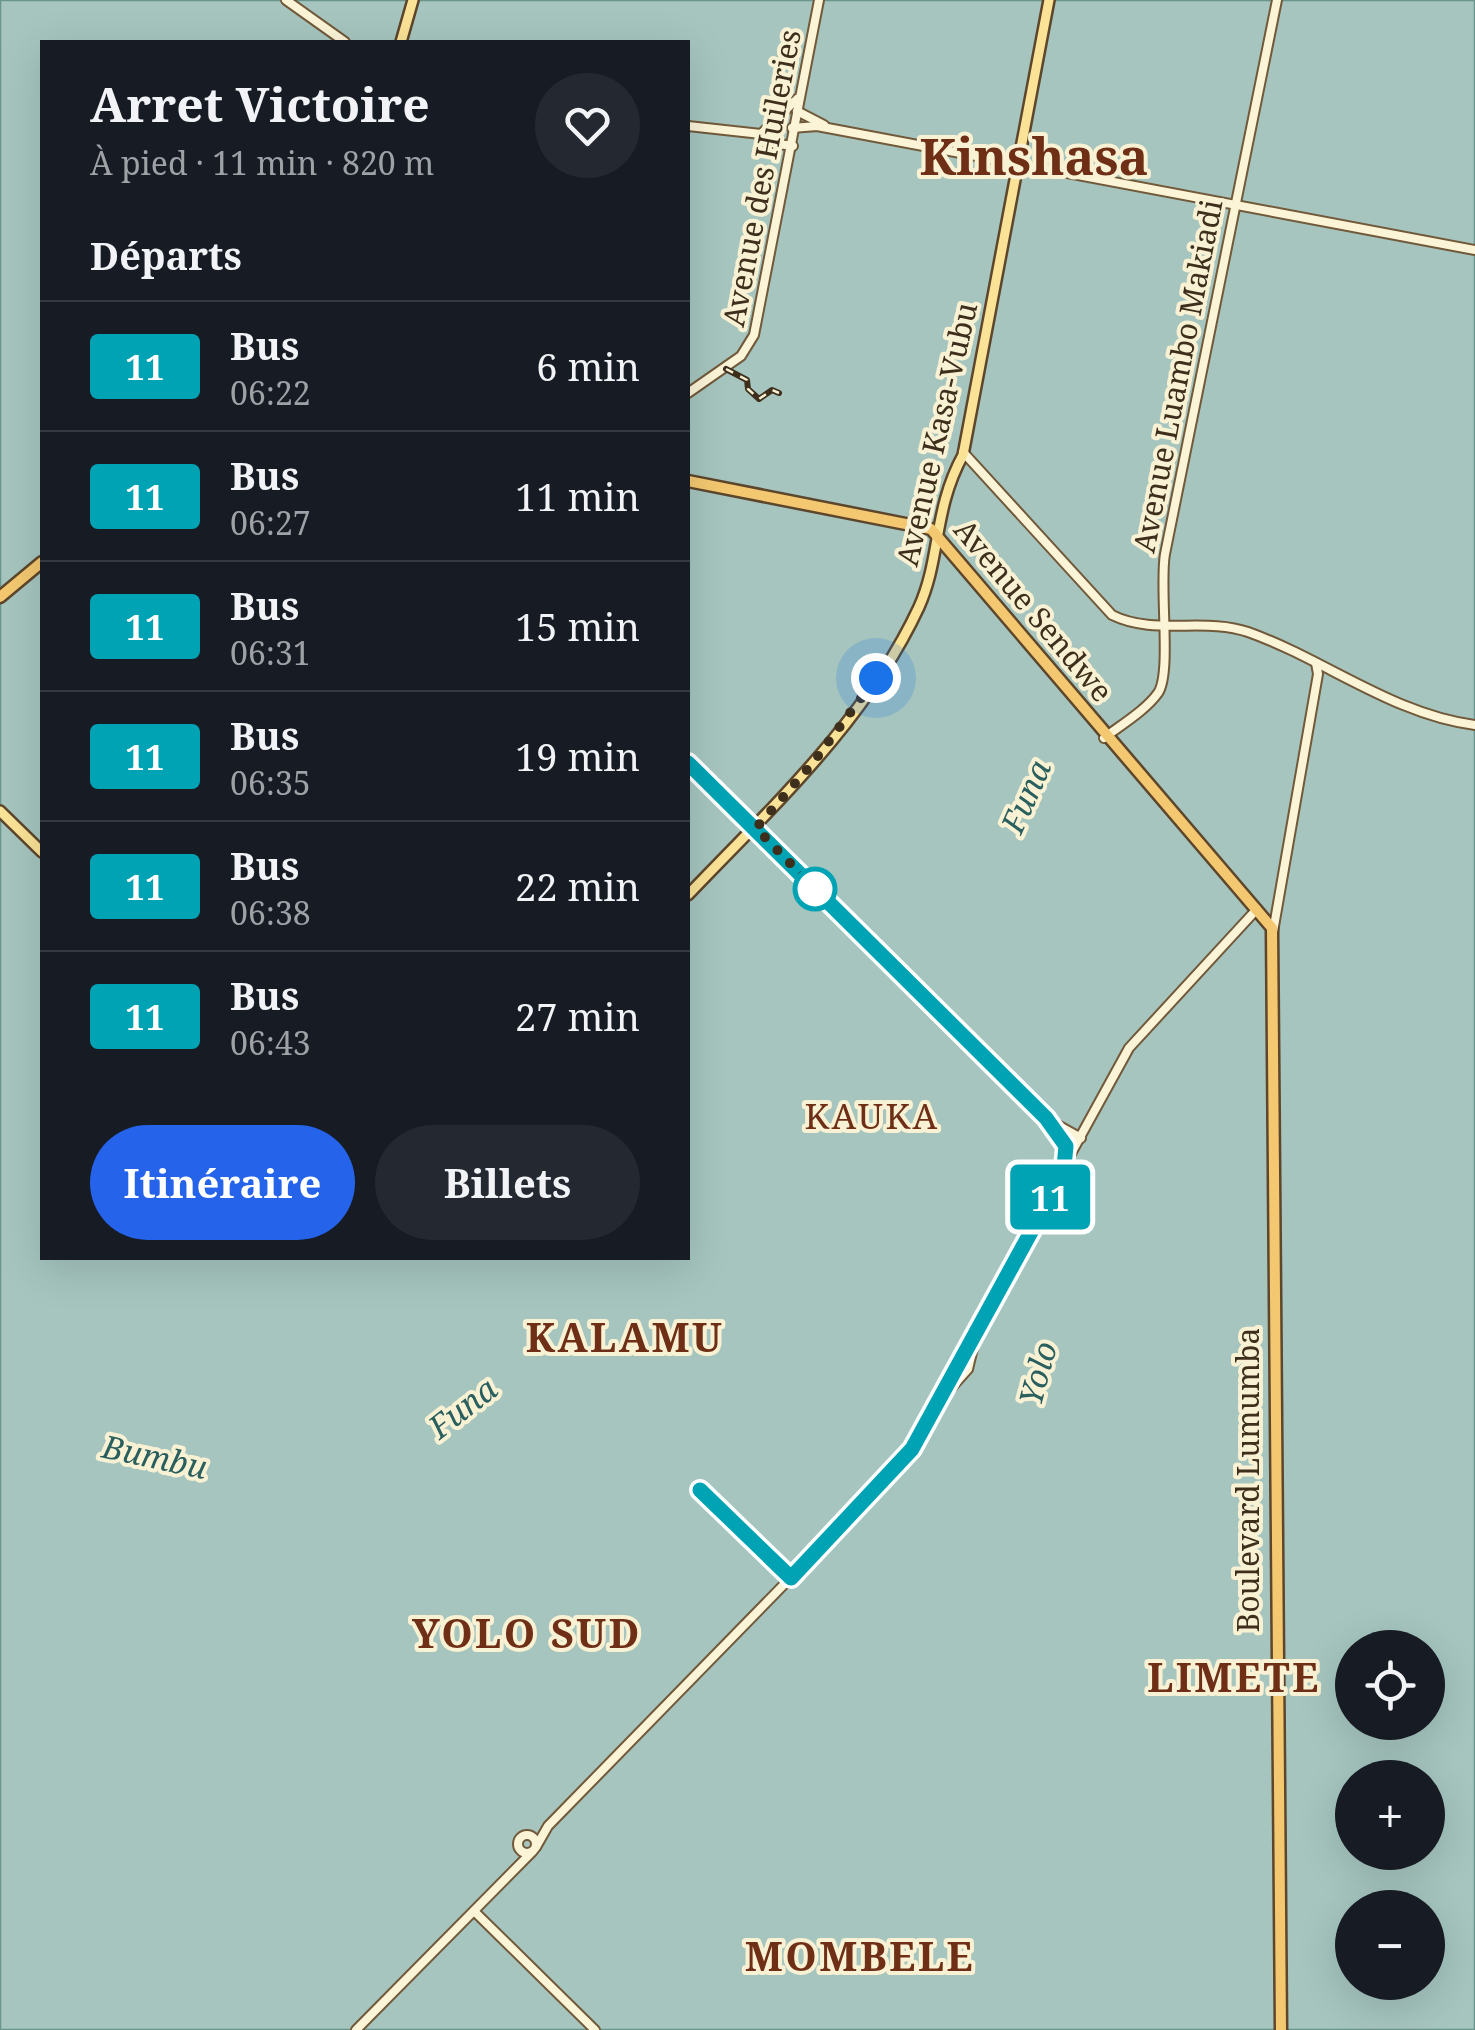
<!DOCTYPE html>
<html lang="fr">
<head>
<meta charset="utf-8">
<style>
	:root { --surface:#171b24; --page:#242831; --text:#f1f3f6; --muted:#9ea1a6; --line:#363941; --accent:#2563eb }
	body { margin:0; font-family:"Noto Serif",serif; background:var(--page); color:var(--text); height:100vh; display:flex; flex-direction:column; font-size:38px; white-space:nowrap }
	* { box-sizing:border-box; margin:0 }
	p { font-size:32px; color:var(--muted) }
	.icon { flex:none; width:55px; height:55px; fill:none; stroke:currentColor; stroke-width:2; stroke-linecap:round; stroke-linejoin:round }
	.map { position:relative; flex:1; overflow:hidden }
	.details { position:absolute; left:40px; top:40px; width:650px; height:1220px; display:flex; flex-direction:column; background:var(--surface); border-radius:0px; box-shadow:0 10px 40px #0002 }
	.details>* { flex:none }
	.badge { padding:0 20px; border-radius:8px; font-size:35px; line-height:65px }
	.controls { position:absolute; left:1335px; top:1630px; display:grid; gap:20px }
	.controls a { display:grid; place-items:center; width:110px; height:110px; border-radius:50%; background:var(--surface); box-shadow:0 10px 40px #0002; font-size:50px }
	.you { position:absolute; width:50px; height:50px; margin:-25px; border:8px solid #fff; border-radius:50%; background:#1a73e8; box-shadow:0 0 0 15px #1a73e833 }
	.map>.badge { position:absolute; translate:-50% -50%; box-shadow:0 0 0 5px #fff }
	h2 { padding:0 50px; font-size:38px; line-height:90px }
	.round { display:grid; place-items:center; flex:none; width:105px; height:105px; border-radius:52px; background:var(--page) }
	.summary { display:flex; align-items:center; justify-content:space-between; height:170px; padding:0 50px }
	h1 { font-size:48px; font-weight:700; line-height:75px }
	.action { display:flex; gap:20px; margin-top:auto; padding:20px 50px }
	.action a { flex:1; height:115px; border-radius:60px; background:var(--accent); color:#fff; font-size:40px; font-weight:700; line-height:115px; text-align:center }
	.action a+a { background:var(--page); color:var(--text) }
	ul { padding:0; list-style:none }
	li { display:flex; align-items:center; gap:30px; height:130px; padding:0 50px; border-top:2px solid var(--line) }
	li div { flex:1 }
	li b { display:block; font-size:38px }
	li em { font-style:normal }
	li .badge { min-width:110px; font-weight:700; text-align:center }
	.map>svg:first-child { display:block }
	.water { fill:#a5c5be; stroke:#6a958d; stroke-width:2.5; fill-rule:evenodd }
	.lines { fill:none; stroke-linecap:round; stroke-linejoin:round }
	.secondary-casing { stroke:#71593a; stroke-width:12 }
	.primary-casing { stroke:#5d462b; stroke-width:14 }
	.trunk-casing { stroke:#5d462b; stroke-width:15 }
	.secondary { stroke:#fcf4d7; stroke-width:8 }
	.primary { stroke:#fae296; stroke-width:9 }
	.trunk { stroke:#f3c870; stroke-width:10 }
	.rail-casing { stroke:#3e2f1d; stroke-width:6 }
	.rail { stroke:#f9f1d3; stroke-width:2.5; stroke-dasharray:8; stroke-linecap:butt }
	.line-casing { stroke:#fff; stroke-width:22 }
	.line { stroke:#00a3b4; stroke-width:15 }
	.walk { stroke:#3e2f1d; stroke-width:10; stroke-dasharray:0 18 }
	.stop-dot { fill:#fff; stroke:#00a3b4; stroke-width:5 }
	.labels { text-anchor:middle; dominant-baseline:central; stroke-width:8; stroke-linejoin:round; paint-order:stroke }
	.street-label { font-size:30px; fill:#3e2f1d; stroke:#f9f1d3 }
	.water-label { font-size:32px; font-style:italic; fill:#2a5f5f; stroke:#f9f1d3 }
	.quarter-label { font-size:35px; letter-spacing:2.5px; fill:#6f2f17; stroke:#f9f1d3 }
	.district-label { font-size:40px; font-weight:bold; letter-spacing:2.5px; fill:#6f2f17; stroke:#f9f1d3 }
	.town-label { font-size:50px; font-weight:bold; fill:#6f2f17; stroke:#f9f1d3 }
</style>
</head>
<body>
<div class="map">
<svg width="1475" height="2030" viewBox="0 0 1475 2030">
	<rect width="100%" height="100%" fill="#f3e8c2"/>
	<!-- water -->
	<path class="water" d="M0,0H1475V2030H0ZM42,42H688V1258H42ZM1352,1648H1428V1722H1352ZM1352,1778H1428V1852H1352ZM1352,1908H1428V1982H1352Z"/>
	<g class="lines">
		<!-- secondary casing -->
		<g class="secondary-casing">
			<g id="secondary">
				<path d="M286,0L345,42"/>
				<path d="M797,111L824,125"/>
				<path d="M688,126L761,134L797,99"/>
				<path d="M792,128L817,126L1475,250"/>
				<path d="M761,134L764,142L793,146"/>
				<path d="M688,393L741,356L754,335L819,0"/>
				<path d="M963,452L1112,615C1154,636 1205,617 1248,632C1324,659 1394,715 1475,725"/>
				<path d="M1104,738C1121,725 1146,710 1158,693C1172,673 1159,586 1165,554L1277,0"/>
				<path d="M688,763L753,826"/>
				<path d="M757,830L1046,1118L1071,1153"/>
				<path d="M1273,932L1318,674L1316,663"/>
				<path d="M1054,1123L1081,1138"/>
				<path d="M964,1371L956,1363L1129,1048L1257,909"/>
				<path d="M951,1388L968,1369L974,1344"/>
				<circle cx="527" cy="1844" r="9"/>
				<path d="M536,1847L548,1826L889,1477L921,1434L957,1369"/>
				<path d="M474,1911L595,2030"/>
				<path d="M356,2030L532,1852"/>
			</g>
		</g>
		<!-- primary casing -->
		<g class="primary-casing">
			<g id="primary">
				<path d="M401,42L413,0"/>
				<path d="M0,811L42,852"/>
				<path d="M688,895C771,808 866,721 919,607C941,558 933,510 963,455L1049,0"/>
			</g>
		</g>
		<!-- trunk casing -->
		<g class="trunk-casing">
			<g id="trunk">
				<path d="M688,481L931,529L1272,928L1281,2030"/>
				<path d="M0,597L42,562"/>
			</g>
		</g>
		<!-- secondary -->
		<use href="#secondary" class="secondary"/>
		<!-- primary -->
		<use href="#primary" class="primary"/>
		<!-- trunk -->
		<use href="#trunk" class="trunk"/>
		<!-- rail casing -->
		<g class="rail-casing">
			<path id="rail" d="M726,369L747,380L748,389L759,399L772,390L779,393"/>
		</g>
		<!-- rail -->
		<use href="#rail" class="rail"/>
	</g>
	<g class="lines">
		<!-- line casing -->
		<g class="line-casing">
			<path id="line" d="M688,763L1046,1118L1066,1146L1064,1167L1048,1201L912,1449L791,1578L700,1490"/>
		</g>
		<!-- line -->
		<use href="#line" class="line"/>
		<!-- walk -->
		<path class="walk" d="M815,889L756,828L812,764L876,678"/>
	</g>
	<!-- markers -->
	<circle class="stop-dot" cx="815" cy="889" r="20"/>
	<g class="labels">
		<!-- street labels -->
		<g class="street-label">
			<text transform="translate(761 178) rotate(-79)">Avenue des Huileries</text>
			<text transform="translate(1177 376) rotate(-79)">Avenue Luambo Makiadi</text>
			<text transform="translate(936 434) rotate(-77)">Avenue Kasa-Vubu</text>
			<text transform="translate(1034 610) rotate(50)">Avenue Sendwe</text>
			<text transform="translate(1247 1480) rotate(-90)">Boulevard Lumumba</text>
		</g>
		<!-- water labels -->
		<g class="water-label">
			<text transform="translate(1025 796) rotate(-66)">Funa</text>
			<text transform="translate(1037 1373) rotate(-75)">Yolo</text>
			<text transform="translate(462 1407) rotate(-38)">Funa</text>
			<text transform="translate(155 1456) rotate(12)">Bumbu</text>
		</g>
		<!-- quarter labels -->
		<g class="quarter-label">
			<text x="872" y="1115">KAUKA</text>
		</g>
		<!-- district labels -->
		<g class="district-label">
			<text x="625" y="1336">KALAMU</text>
			<text x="527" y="1632">YOLO SUD</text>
			<text x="1234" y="1676">LIMETE</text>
			<text x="860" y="1955">MOMBELE</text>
		</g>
		<!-- town labels -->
		<g class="town-label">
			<text x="1034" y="156">Kinshasa</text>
		</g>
	</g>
</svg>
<div class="controls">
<a><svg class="icon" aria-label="locate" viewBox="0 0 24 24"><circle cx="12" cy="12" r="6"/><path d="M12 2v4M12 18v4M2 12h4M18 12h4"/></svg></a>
<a>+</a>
<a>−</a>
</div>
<div class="you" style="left:876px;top:678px"></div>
<b class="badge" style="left:1050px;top:1197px;background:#00a3b4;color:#fff">11</b>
<section class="details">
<div class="summary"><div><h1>Arret Victoire</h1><p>À pied · 11 min · 820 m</p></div><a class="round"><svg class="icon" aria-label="heart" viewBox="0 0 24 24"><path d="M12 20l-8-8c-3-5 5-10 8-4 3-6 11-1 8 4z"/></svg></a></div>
<h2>Départs</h2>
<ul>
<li><span class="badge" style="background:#00a3b4;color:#fff">11</span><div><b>Bus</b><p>06:22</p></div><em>6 min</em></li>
<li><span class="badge" style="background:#00a3b4;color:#fff">11</span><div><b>Bus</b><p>06:27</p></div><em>11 min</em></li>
<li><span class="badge" style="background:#00a3b4;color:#fff">11</span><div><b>Bus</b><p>06:31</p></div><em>15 min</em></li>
<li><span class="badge" style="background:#00a3b4;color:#fff">11</span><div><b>Bus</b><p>06:35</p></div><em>19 min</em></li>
<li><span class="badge" style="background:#00a3b4;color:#fff">11</span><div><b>Bus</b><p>06:38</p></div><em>22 min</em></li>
<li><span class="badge" style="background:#00a3b4;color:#fff">11</span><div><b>Bus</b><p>06:43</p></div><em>27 min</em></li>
</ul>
<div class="action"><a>Itinéraire</a><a>Billets</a></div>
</section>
</div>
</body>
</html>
